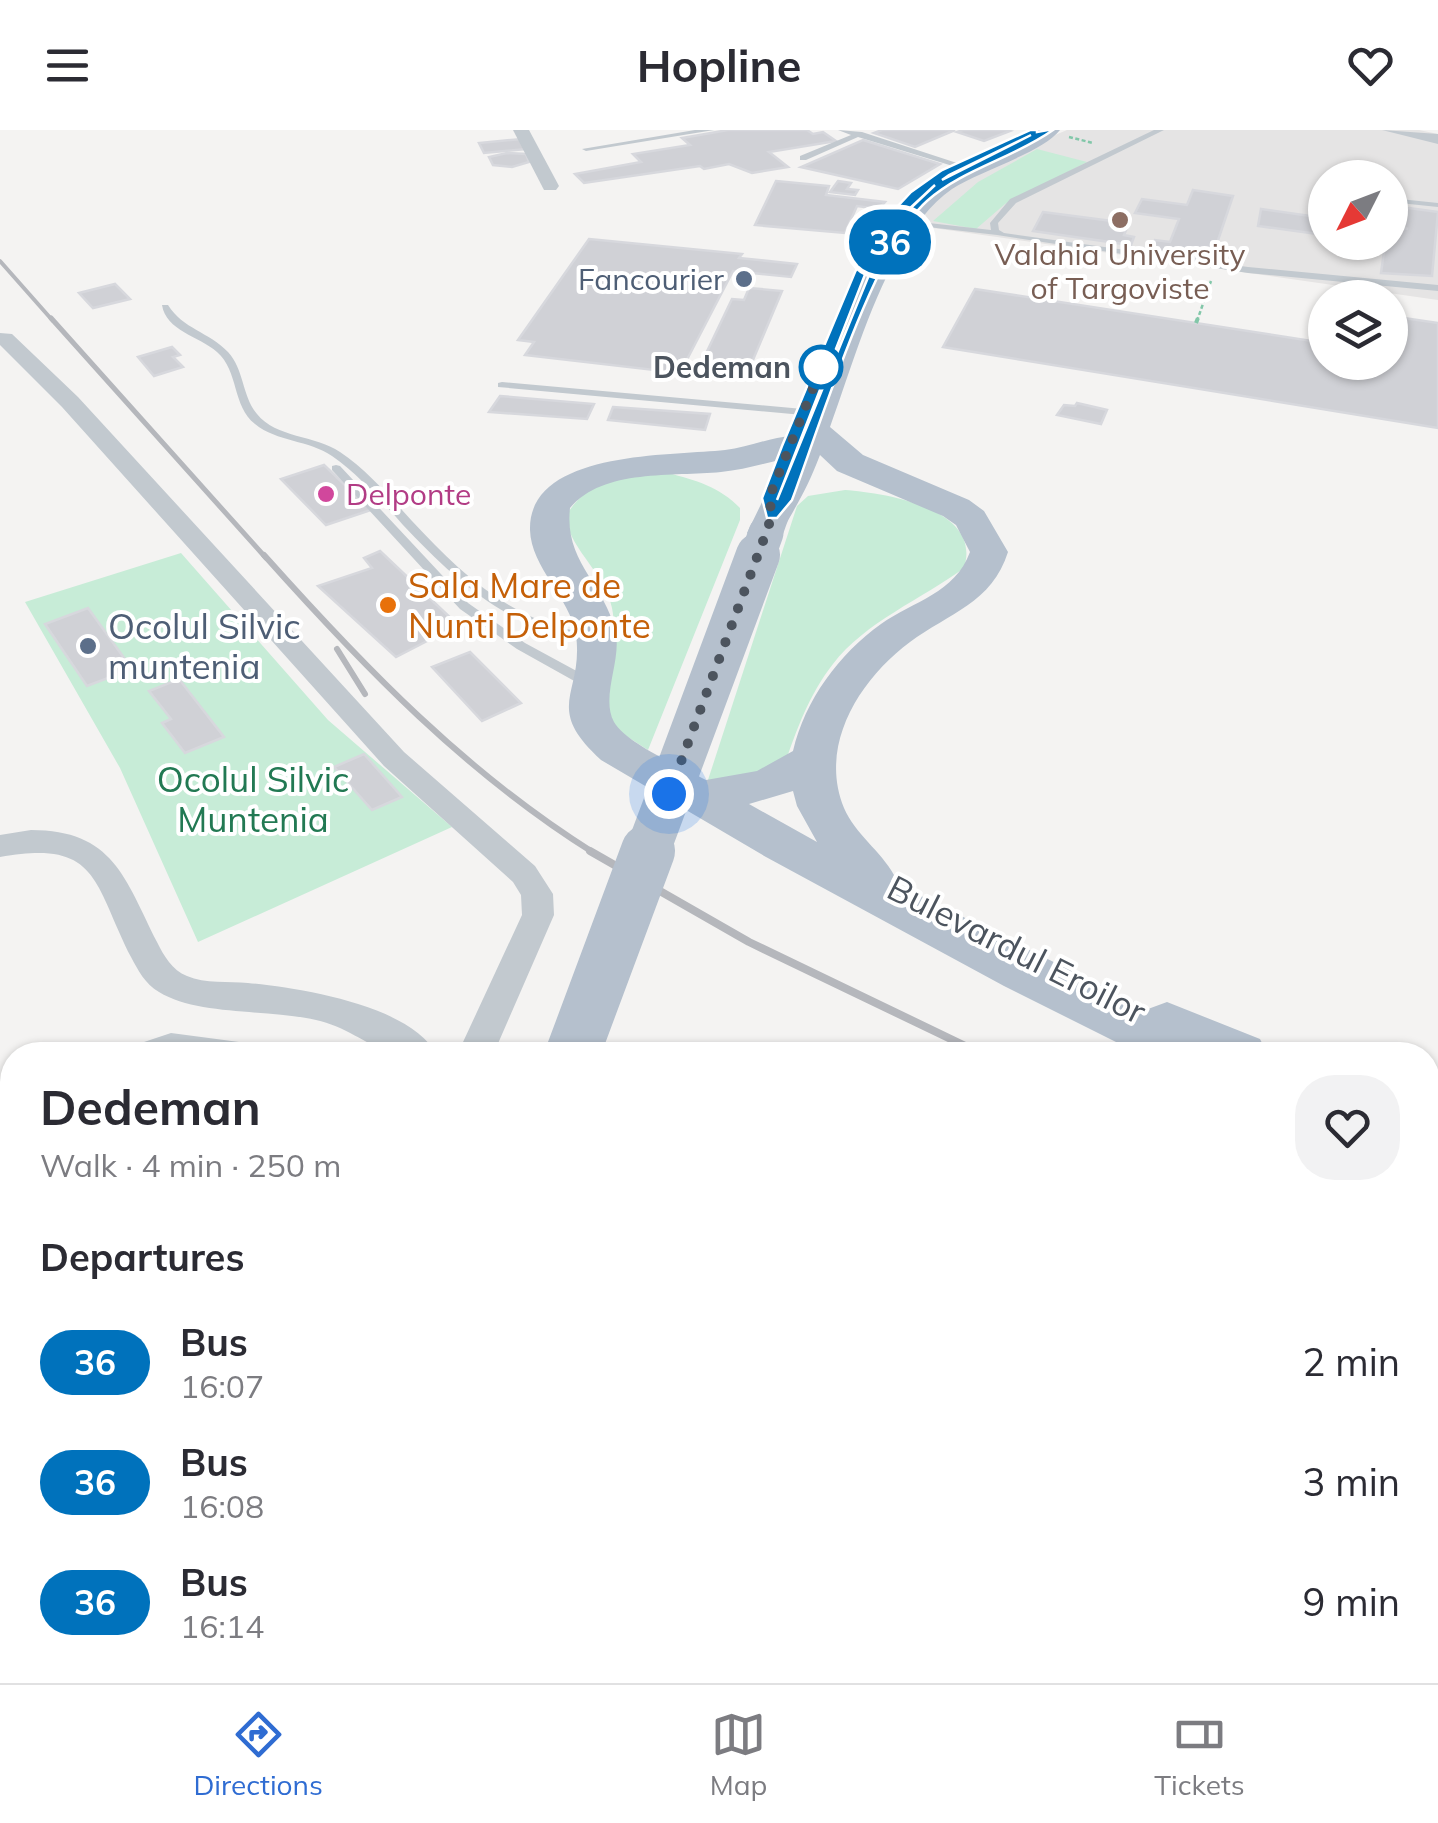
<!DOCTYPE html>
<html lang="en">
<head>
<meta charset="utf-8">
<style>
	:root { --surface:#fff; --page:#f2f2f3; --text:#2b2b33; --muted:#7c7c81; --line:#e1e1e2; --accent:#2f6cd2 }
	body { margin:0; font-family:Mulish,sans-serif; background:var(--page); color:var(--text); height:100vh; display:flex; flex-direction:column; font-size:38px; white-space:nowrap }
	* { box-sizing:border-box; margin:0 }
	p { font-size:32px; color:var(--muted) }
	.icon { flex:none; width:55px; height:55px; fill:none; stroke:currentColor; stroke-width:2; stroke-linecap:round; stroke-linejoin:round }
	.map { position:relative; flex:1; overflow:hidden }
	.sheet { position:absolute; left:0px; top:912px; width:1440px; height:642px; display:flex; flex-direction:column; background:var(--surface); border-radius:40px 40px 0 0; box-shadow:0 2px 8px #0004 }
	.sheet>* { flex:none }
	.badge { padding:0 20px; border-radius:32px; font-size:35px; line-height:65px }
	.needle { width:65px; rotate:228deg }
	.controls { position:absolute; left:1308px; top:30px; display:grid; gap:20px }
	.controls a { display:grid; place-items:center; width:100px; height:100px; border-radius:50%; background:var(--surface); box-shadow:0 2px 8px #0004; font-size:50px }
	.you { position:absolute; width:50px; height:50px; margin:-25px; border:8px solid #fff; border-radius:50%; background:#1a73e8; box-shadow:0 0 0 15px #1a73e833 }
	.map>.badge { position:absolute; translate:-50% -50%; box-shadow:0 0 0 5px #fff }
	h2 { padding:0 40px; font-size:38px; line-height:90px }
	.round { display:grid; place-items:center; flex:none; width:105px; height:105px; border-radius:40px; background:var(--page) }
	.head { display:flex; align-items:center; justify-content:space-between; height:170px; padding:0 40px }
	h1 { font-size:48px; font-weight:700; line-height:75px }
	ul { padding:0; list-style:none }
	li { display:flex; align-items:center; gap:30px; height:120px; padding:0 40px }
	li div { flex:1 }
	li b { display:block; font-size:38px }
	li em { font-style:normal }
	li .badge { min-width:110px; font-weight:700; text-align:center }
	header { display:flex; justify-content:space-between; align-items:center; height:130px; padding:0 40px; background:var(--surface); font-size:45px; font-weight:700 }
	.tab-bar { display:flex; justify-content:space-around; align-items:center; height:140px; border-top:2px solid var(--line); background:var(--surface); font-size:28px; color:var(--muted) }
	.tab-bar a { display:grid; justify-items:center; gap:5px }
	.tab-bar .active { color:var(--accent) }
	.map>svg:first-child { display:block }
	.education { fill:#e5e4e4; fill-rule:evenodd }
	.green { fill:#c7ecd7 }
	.building { fill:#d0d1d6; stroke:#d7d8dd; stroke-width:2.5 }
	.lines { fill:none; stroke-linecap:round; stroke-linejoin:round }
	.path-far1 { stroke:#82c7a9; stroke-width:2.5; stroke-dasharray:4 2.5; stroke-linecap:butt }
	.path { stroke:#82c7a9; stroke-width:4; stroke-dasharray:5 4; stroke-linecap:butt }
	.lane { fill:#c2c9cf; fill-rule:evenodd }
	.street { fill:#c2c9cf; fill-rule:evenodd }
	.primary { fill:#b5c0cd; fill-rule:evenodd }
	.rail-far3 { stroke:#b5b7bc; stroke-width:4 }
	.rail-far2 { stroke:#b5b7bc; stroke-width:5 }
	.rail-far1 { stroke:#b5b7bc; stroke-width:6 }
	.rail { stroke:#b5b7bc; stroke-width:8 }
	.primary-bridge-far2 { stroke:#b5c0cd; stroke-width:35 }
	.primary-bridge-far1 { stroke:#b5c0cd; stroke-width:44 }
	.primary-bridge { stroke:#b5c0cd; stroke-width:54 }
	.line { fill:#0072bc; stroke:#fff; stroke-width:2.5; fill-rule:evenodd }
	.walk { stroke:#4c545e; stroke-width:10; stroke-dasharray:0 18 }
	.education-dot { fill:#8d6e63; stroke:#fff; stroke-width:4 }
	.service-dot { fill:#5c6f8a; stroke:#fff; stroke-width:4 }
	.stop-dot { fill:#fff; stroke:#0072bc; stroke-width:5 }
	.hotel-dot { fill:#d1479c; stroke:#fff; stroke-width:4 }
	.food-dot { fill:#e8710a; stroke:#fff; stroke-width:4 }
	.labels { text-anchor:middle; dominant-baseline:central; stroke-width:8; stroke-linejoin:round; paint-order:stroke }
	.far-education-label { font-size:30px; fill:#785e54; stroke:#fff }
	.far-service-label { font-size:30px; fill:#4e5e75; stroke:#fff; text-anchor:end }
	.far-stop-label { font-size:30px; font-weight:bold; fill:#4c545e; stroke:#fff; text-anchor:end }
	.far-hotel-label { font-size:30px; fill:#b23c85; stroke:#fff; text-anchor:start }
	.food-label { font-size:35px; fill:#c56008; stroke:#fff; text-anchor:start }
	.service-label { font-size:35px; fill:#4e5e75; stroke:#fff; text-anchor:start }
	.park-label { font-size:35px; fill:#227953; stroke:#fff }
	.street-label { font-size:35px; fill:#4c545e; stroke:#fff }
</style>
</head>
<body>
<header><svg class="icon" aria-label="menu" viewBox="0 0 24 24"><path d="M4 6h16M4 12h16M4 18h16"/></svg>Hopline<svg class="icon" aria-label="heart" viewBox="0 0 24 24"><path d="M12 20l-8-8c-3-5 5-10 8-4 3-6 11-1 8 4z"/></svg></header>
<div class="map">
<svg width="1438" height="1553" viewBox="0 0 1438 1553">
	<rect width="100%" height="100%" fill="#f4f3f2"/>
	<!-- education -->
	<path class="education" d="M1067,0H1419L1438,4V170L912,95L943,63L1022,19ZM1325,48H1390V112H1325Z"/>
	<!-- green -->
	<g class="green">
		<path d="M1037,19L1087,32L1005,74L976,99L933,91L978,52Z"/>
		<path d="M668,343C695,350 720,357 740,378V390L648,620L612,597C602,558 620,518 612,478C605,443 573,423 565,388C586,348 628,344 668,343Z"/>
		<path d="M845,360C885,363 983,378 964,438C922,469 865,492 833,534C808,566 796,602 783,639L707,653L797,376L808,366Z"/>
		<path d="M181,423L328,590L452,697L198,812L120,638L25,472Z"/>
	</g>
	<!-- building -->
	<g class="building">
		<path d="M728,0H807L813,4L823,2L836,11L769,22L788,37L752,43L729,34L704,39L700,36L584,53L575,44L641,32L633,24L690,15L682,8Z"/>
		<path d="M882,0H955L915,17L874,3Z"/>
		<path d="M963,0H1006L1010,1L984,11L957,2Z"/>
		<path d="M522,9L527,19L484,23L479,13Z"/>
		<path d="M863,10L940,34L898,59L801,37Z"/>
		<path d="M507,23L526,24L529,32L512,37L493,35L489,27Z"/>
		<path d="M776,51L829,56L826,65L885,72L879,79L857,76L845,103L755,95Z"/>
		<path d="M838,51L851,53L847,59L858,60L855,65L830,62Z"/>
		<path d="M1193,60L1233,66L1211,131L1150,122L1155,110L1170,112L1179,89L1135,83L1142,69L1187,75Z"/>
		<path d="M1409,78L1438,82L1432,146L1381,143L1385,114L1377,112H1390V97L1408,99L1396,94L1390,86Z"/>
		<path d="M1261,79L1325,88V105L1258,96Z"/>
		<path d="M1043,82L1112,91L1110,95L1127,98L1124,105L1134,107L1131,115L1033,101Z"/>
		<path d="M589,109L742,124L739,128L797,134L791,147L733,141L680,243L525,225L534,212L518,210Z"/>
		<path d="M115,154L130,169L93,178L79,163Z"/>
		<path d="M749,158L782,161L750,237L702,232L732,169L744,170Z"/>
		<path d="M975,159L1325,213V232H1390V186L1438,193V298L943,217Z"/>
		<path d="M172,217L180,225L173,227L183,237L154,246L138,227Z"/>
		<path d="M500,266L594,274L587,289L489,282Z"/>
		<path d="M1077,273L1107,280L1101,294L1057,285L1064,275L1075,276Z"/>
		<path d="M613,277L710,284L705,300L608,290Z"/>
		<path d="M324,335L371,380L326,395L281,349Z"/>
		<path d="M380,421L458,495L396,527L318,456L372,438L364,428Z"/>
		<path d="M88,478L132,539L87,556L45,494Z"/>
		<path d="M470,522L521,573L482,591L432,537Z"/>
		<path d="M179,549L224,607L185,623L162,593L171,589L149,561Z"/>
		<path d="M364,624L402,667L372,680L334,637Z"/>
		<path d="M0,1298L12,1301V1388L0,1385Z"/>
	</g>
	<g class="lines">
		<!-- path-far1 -->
		<g class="path-far1">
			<path d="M1069,7L1093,13"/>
			<path d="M1197,191L1211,151"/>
		</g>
		<!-- path -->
		<path class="path" d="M1196,193L1198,188"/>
		<!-- lane -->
		<g class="lane">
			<path d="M695,0H714L586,21L582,19Z"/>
			<path d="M838,0L862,2L963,35L956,37L858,7L806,30H800V26L851,5Z"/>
			<path d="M1154,0H1164L1016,73L998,93L999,100L1004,103L1248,137L1438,155V161L1248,143L997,105L902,94L898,92L902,90L991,100L990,93L1010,69Z"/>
			<path d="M1390,68L1438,73V77L1390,72Z"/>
			<path d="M162,175H168C183,199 209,202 228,222C244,239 242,266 257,284C276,308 315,305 340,322C367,340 390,367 412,391C452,434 495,476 552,495C567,500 583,502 597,505V511L593,512C576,508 558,505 541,499C485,478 444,438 403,395C382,371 359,345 332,326C309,310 277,312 255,294C232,276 239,241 217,222C199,206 166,201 162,175Z"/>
			<path d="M502,252L803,279L808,282L803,285L498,257V253Z"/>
			<path d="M336,335L340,336L468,473L525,513L595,551L596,554L595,557H585L517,519L460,479L332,340V336Z"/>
			<path d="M171,903L285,918L291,920L293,925H238L171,916L145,925H118L120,920Z"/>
			<path d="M12,967V982L0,987V972Z"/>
		</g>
		<!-- street -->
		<g class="street">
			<path d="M513,0H529L559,56L556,60H544Z"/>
			<path d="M1382,0L1438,4V14Z"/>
			<path d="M0,203L12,204L78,267L404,622L535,736L553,764L554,785L493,925H457L522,785L521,765L513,752L384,636L62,277L0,215Z"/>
			<path d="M31,700C113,700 125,748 157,812C164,826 172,840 187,846C205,854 229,851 248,853C299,858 411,875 437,925C424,925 403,929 391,924C365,913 344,896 316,890C269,879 198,886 159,862C145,854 138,840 131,827C93,752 99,709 0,727V705Z"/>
			<path d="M128,1542H178L174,1553H124Z"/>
			<path d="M275,1542H334L330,1553H271Z"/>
			<path d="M394,1542H446L450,1553H398Z"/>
			<path d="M729,1542H790L786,1553H725Z"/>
		</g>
		<!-- primary -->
		<g class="primary">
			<path d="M1029,0H1060C1042,23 979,41 952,59C889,102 856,226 830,297L863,325L969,370L984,381L1008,422C992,473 949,483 910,512C860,549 818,615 844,678C855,704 881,721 894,745L891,751L1148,879L1167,872L1260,909L1268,925H1142L1004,856L766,727L601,630C542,576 584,565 576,505C570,467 531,438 530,400C528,320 671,326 725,320C747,318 770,307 792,306C808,251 872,97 915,62C947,35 991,19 1029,0ZM820,325L837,341L943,386L956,395L970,422C955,463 914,471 881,494C839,524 805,570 793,621L757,641L706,650C683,638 627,614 614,592C600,566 623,528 615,500C604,453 564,432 570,378C604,338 673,347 721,342C742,340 763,334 783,329L747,403L753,411L766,414L779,411C785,403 785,395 790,387C803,364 810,351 820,325ZM793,661L797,676L817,712L749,674Z"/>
			<path d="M1428,965L1438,969V1017L1428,1013Z"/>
			<path d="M310,1542H385L382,1553H306Z"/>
		</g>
		<!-- rail-far3 -->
		<path class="rail-far3" d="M0,131L53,191"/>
		<!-- rail-far2 -->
		<path class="rail-far2" d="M51,188L266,428"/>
		<!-- rail-far1 -->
		<g class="rail-far1">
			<path d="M264,425C364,537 466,643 594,723"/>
			<path d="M337,519L365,564"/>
		</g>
		<!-- rail -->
		<g class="rail">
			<path d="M590,721L749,812L984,925"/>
			<path d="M1428,1072L1438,1074"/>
		</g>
		<!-- primary-bridge-far2 -->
		<path class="primary-bridge-far2" d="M757,428L766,403"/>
		<!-- primary-bridge-far1 -->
		<path class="primary-bridge-far1" d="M647,723L758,425"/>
		<!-- primary-bridge -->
		<path class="primary-bridge" d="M572,925L648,721"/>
	</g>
	<!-- line -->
	<path class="line" d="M1030,0H1037V2L1048,0H1053C1014,28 963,39 927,71C874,118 819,298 792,370L777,388H767L762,368L782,316L855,142L884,91L911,62L942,40ZM1031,5L942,50L949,45ZM935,55L898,90L878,123L777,370L866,142L894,93Z"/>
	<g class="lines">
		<!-- walk -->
		<path class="walk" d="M669,664L766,403L772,385L769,368L824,231L821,237"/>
	</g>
	<!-- markers -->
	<circle class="education-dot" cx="1120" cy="90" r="10"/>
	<g class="service-dot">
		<circle cx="744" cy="149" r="10"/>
		<circle cx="88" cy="516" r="10"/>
	</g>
	<circle class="stop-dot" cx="821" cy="237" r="20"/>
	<circle class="hotel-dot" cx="326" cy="364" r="10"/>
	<circle class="food-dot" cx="388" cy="475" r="10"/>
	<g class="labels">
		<!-- far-education labels -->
		<g class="far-education-label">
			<text x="1120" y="124">Valahia University<tspan x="1120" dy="34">of Targoviste</tspan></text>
		</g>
		<!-- far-service labels -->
		<g class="far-service-label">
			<text x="724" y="149">Fancourier</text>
		</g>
		<!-- far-stop labels -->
		<g class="far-stop-label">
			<text x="791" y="237">Dedeman</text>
		</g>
		<!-- far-hotel labels -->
		<g class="far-hotel-label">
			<text x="346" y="364">Delponte</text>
		</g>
		<!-- food labels -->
		<g class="food-label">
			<text x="408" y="455">Sala Mare de<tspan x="408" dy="40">Nunti Delponte</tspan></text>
		</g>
		<!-- service labels -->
		<g class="service-label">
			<text x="108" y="496">Ocolul Silvic<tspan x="108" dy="40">muntenia</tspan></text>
		</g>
		<!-- park labels -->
		<g class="park-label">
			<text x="253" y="649">Ocolul Silvic<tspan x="253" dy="40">Muntenia</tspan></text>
		</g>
		<!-- street labels -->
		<g class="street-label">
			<text transform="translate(1017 819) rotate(27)">Bulevardul Eroilor</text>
		</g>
	</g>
</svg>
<div class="controls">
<a><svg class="needle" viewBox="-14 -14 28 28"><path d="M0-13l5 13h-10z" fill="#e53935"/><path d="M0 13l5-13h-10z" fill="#7c7c81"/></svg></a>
<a><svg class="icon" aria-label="layers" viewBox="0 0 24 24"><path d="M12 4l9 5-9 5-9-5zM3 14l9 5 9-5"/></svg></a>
</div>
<div class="you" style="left:669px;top:664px"></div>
<b class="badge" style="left:890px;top:112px;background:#0072bc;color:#fff">36</b>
<section class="sheet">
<div class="head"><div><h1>Dedeman</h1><p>Walk · 4 min · 250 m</p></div><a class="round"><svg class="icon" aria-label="heart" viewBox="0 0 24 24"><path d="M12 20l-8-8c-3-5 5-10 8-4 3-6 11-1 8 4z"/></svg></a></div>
<h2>Departures</h2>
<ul>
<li><span class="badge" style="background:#0072bc;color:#fff">36</span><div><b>Bus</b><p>16:07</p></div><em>2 min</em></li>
<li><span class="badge" style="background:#0072bc;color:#fff">36</span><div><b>Bus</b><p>16:08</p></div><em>3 min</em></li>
<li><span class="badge" style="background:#0072bc;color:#fff">36</span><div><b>Bus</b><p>16:14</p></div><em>9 min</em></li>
</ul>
</section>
</div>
<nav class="tab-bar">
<a class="active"><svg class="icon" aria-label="directions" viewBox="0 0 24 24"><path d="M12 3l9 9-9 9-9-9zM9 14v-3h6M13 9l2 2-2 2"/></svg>Directions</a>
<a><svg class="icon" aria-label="map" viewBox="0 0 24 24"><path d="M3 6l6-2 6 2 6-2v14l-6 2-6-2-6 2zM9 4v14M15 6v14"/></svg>Map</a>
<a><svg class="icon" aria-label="tickets" viewBox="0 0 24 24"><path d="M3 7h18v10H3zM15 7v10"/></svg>Tickets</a>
</nav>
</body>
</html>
